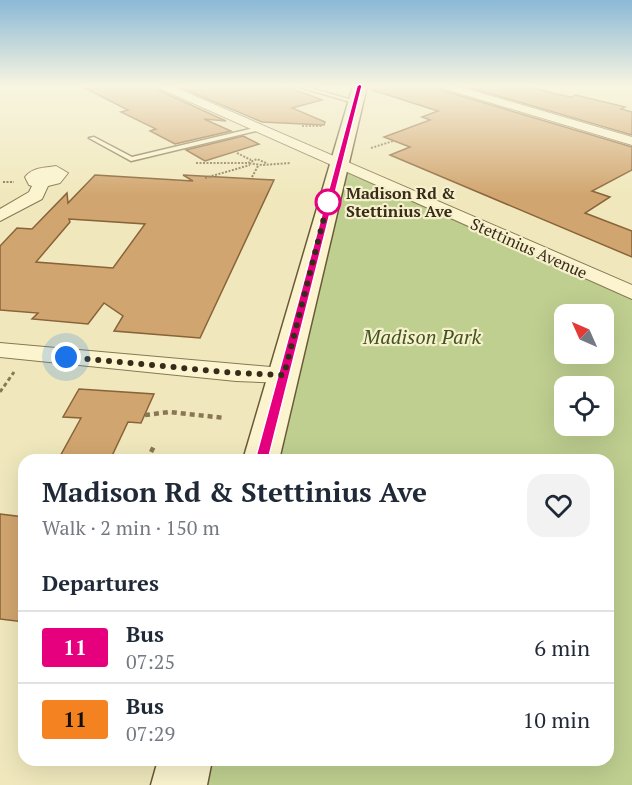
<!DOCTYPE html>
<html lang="en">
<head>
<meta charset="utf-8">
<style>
	:root { --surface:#fff; --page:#f2f2f3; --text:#1f2937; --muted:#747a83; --line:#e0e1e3 }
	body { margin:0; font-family:"PT Serif",serif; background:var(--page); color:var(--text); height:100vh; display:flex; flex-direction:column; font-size:22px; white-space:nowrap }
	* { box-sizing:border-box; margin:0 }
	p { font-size:20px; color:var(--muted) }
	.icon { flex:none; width:33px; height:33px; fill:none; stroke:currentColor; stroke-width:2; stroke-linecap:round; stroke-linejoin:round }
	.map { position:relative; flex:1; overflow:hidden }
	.panel { position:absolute; left:18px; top:454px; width:596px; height:312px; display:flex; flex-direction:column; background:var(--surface); border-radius:18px; box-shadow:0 6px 24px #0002 }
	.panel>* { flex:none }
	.badge { padding:0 12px; border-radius:4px; font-size:21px; line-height:39px }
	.needle { width:39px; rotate:315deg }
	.tools { position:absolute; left:554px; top:304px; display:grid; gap:12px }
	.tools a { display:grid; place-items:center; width:60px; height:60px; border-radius:12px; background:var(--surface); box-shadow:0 6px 24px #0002; font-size:30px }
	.you { position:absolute; width:30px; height:30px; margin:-15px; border:4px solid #fff; border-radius:50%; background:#1a73e8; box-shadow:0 0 0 9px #1a73e833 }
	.map>.badge { position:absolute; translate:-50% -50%; box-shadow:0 0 0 3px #fff }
	h2 { padding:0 24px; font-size:22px; line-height:54px }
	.round { display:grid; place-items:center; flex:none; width:63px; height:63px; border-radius:18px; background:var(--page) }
	.summary { display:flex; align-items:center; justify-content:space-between; height:102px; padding:0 24px }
	h1 { font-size:28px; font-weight:600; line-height:45px }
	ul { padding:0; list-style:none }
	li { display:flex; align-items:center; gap:18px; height:72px; padding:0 24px; border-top:2px solid var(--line) }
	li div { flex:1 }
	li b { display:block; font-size:22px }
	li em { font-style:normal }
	li .badge { min-width:66px; font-weight:700; text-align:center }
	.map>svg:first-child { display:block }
	.green { fill:#bfcf90; fill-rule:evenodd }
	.building { fill:#d1a56f; stroke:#896339; stroke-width:1.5; fill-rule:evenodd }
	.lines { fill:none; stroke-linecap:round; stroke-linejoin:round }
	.service-casing { stroke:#897754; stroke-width:3 }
	.minor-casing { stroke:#897754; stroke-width:2 }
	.secondary-casing { stroke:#6a5838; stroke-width:3 }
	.path-far2 { stroke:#897754; stroke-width:2; stroke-dasharray:2 1.5; stroke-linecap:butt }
	.path-far1 { stroke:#897754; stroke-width:3; stroke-dasharray:4 3; stroke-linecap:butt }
	.path { stroke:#897754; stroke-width:4.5; stroke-dasharray:5 4; stroke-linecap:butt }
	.service { fill:#fbf4cf; fill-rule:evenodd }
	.minor { fill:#fbf4cf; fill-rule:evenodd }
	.secondary { fill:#fbf4cf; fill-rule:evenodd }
	.line { fill:#e6007e; stroke:#fff; stroke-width:1.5 }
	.walk { stroke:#372c1a; stroke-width:6; stroke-dasharray:0 10.8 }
	.stop-dot { fill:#fff; stroke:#e6007e; stroke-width:3 }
	.labels { text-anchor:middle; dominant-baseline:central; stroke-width:4.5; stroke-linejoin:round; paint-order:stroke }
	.far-stop-label { font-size:16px; font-weight:bold; fill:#372c1a; stroke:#f7f0cc; text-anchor:start }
	.far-street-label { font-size:16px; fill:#372c1a; stroke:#f7f0cc }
	.park-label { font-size:20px; font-style:italic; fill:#405520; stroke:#f7f0cc }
</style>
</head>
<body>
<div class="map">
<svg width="632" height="785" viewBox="0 0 632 785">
	<rect width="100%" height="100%" fill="#f0e8bc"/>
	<!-- green -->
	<path class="green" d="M339,164L632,293V785H179L185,761L608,760V460H261ZM564,315H603V354H564ZM564,387H603V426H564Z"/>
	<!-- building -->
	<g class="building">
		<path d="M81,86H156L158,90L226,121L204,119L231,131L175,144L150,131L156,129L121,112L128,110Z"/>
		<path d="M177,86H285L322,100L292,108L325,122L324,125L262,122Z"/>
		<path d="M373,86H439L441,90L632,147V170L592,191L610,197L585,213L632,231V257L390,155L410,147L384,137L430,120L422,117L438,111L372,90Z"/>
		<path d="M464,86H528L556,94L571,97L576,95L625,107L621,109L632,112V135Z"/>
		<path d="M243,136L259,144L205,161L186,150Z"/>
		<path d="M95,175L193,181L183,175L274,180L200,338L114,331L123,316L104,303L88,324L32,319L38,313L0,310V246L17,228L32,229L67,193L68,203ZM69,219L145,224L113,268L36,262L70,222Z"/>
		<path d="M79,389L154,394L141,423L128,422L110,460H58L81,418L63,417Z"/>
		<path d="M0,514L24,517V622L0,619Z"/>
	</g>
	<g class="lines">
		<!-- service casing -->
		<g class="service-casing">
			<g id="service">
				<path d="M296,86H303L359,102L354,103Z"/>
				<path d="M258,127L261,129L260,130L131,161L89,138L94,137L132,157Z"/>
			</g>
		</g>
		<!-- minor casing -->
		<g class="minor-casing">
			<g id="minor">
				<path d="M158,86H172L632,285V299L159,88Z"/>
				<path d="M441,86H457L632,137V145L442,88Z"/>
				<path d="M56,166L68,173L60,183L48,186L42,199L0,221V209L29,192L32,186L29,185L25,177C33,167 44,168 56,166Z"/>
				<path d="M0,343L293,369L296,375L293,381L284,383L236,381L0,357Z"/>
			</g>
		</g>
		<!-- secondary casing -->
		<g class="secondary-casing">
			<g id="secondary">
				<path d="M353,86H367L279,460H243Z"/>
				<path d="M158,760H212L207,785H151Z"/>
			</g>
		</g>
		<!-- path-far2 -->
		<g class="path-far2">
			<path d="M302,126H323"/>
			<path d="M371,148L393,141"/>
			<path d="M237,153L251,160"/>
			<path d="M196,163H248"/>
			<path d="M266,163L257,159L248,163L262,165L290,163"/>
			<path d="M252,177L258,166"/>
			<path d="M205,178L250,165"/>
			<path d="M3,182H14"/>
		</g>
		<!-- path-far1 -->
		<path class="path-far1" d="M0,392L14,372"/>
		<!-- path -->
		<g class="path">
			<path d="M145,415L170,412L225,418"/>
			<path d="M147,460L154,446"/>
		</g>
		<!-- service -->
		<use href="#service" class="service"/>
		<!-- minor -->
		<use href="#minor" class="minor"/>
		<!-- secondary -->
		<use href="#secondary" class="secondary"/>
	</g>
	<!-- sky -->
	<linearGradient id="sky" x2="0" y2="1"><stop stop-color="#8bb9d6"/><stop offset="0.44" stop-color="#f8f5e1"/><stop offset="1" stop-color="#f8f5e1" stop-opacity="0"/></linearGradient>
	<rect width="632" height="195" fill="url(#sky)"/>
	<!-- line -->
	<path class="line" d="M360,84L362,86L268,460L261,466L255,460L357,86Z"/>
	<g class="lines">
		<!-- walk -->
		<path class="walk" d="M66,357L236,373L284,375L328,202"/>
	</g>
	<!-- markers -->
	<circle class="stop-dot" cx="328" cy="202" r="12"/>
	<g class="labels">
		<!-- far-stop labels -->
		<g class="far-stop-label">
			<text x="346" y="193">Madison Rd &amp;<tspan x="346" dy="18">Stettinius Ave</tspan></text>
		</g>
		<!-- far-street labels -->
		<g class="far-street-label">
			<text transform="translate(529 248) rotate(24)">Stettinius Avenue</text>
		</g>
		<!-- park labels -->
		<g class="park-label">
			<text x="422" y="336">Madison Park</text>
		</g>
	</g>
</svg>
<div class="tools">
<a><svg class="needle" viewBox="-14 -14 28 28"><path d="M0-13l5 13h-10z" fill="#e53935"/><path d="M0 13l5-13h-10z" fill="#747a83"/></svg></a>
<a><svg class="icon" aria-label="locate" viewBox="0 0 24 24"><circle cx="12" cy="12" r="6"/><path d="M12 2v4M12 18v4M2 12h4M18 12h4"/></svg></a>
</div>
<div class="you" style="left:66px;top:357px"></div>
<section class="panel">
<div class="summary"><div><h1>Madison Rd &amp; Stettinius Ave</h1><p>Walk · 2 min · 150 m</p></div><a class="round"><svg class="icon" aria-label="heart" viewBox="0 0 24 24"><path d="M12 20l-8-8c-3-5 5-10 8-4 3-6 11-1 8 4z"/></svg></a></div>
<h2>Departures</h2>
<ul>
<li><span class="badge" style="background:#e6007e;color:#fff">11</span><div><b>Bus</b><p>07:25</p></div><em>6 min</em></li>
<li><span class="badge" style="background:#f58220;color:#111">11</span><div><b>Bus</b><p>07:29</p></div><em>10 min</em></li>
</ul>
</section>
</div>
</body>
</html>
